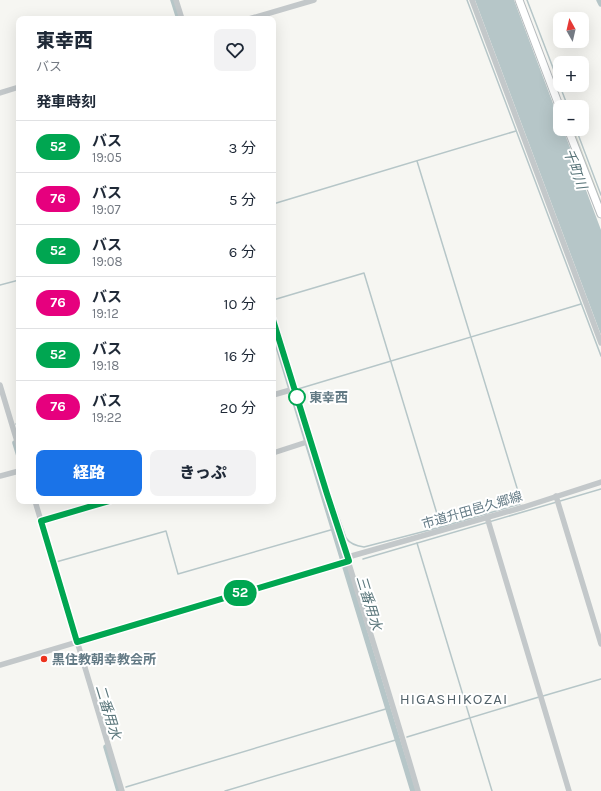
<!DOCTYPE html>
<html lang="ja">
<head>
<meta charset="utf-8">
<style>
	:root { --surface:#fff; --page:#f2f2f3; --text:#1f2937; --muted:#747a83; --line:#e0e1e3; --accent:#1a73e8 }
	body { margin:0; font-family:Karla,"Noto Sans JP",sans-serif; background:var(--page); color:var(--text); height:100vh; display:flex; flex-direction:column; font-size:15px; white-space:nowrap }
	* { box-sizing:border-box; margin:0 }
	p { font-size:13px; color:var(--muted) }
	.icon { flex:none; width:22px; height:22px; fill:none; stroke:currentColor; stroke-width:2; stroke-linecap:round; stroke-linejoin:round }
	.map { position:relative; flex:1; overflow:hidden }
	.side { position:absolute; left:16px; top:16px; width:260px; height:488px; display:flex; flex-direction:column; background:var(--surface); border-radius:8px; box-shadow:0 4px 16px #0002 }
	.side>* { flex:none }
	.badge { padding:0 8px; border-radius:13px; font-size:14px; line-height:26px }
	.needle { width:26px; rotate:352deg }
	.controls { position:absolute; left:553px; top:12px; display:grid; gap:8px }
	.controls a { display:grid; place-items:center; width:36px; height:36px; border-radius:8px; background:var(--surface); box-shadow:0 4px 16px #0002; font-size:20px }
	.map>.badge { position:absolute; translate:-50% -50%; box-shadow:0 0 0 2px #fff }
	h2 { padding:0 20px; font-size:15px; line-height:36px }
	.round { display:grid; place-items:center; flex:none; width:42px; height:42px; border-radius:8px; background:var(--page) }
	.summary { display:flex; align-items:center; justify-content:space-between; height:68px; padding:0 20px }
	h1 { font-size:19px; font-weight:800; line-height:30px }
	.action { display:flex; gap:8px; margin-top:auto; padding:8px 20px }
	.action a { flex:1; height:46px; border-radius:8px; background:var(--accent); color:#fff; font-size:16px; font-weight:800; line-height:46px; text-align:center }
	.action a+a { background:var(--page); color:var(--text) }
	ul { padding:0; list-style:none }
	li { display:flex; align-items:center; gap:12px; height:52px; padding:0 20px; border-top:1px solid var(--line) }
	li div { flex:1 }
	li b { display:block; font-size:15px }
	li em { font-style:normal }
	li .badge { min-width:44px; font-weight:700; text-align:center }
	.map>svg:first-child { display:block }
	.green { fill:#d8ded3 }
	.water { fill:#b6c6c8 }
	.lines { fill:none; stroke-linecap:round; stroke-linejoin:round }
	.stream { stroke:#b6c6c8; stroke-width:1.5 }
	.canal { stroke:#b6c6c8; stroke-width:5.5 }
	.major-casing { stroke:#b6bbbe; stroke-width:9 }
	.minor { stroke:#c3c8ca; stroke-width:5.5 }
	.major { stroke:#fff; stroke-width:7 }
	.line-casing { stroke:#fff; stroke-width:9 }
	.line { stroke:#00a651; stroke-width:6 }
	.stop-dot { fill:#fff; stroke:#00a651; stroke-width:2 }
	.poi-dot { fill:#ec321d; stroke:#fff; stroke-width:1.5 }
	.labels { text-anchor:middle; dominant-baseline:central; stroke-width:4; stroke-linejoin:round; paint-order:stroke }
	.stop-label { font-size:13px; font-weight:bold; fill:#637a85; stroke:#fff; text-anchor:start }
	.street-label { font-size:13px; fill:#637a85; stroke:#fff }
	.poi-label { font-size:13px; font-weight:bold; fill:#637a85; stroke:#fff; text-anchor:start }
	.water-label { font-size:14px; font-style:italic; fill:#5a767b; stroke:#fff }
	.quarter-label { font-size:15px; letter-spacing:1px; fill:#52626a; stroke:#fff }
</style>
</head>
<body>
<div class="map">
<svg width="601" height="791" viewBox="0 0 601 791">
	<rect width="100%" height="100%" fill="#f6f6f2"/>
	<!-- green -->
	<path class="green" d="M571,129H574L601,200V208Z"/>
	<!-- water -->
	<path class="water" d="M475,0H514L560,122V129H563L601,230V335Z"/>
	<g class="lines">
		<!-- stream -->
		<g class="stream">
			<path d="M467,0L601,356"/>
			<path d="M527,0L568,107"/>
			<path d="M576,129L601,195"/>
			<path d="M417,161L521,501"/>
			<path d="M273,204L516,131"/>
			<path d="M0,285L19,280"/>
			<path d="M273,300L364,273L441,527"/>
			<path d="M273,348L278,347"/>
			<path d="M298,389L581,304"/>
			<path d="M16,424L19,423"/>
			<path d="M330,493L346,538C350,544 357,546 364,547L441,527L520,504"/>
			<path d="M417,543L492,791"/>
			<path d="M363,559L601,489"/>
			<path d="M56,562L166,531L178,574L334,529"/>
			<path d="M543,696L601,679"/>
			<path d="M407,737L539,697"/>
			<path d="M126,787L389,708"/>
			<path d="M225,791L399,739"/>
		</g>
		<!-- canal -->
		<g class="canal">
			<path d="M173,0L179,19"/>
			<path d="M599,0L601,4"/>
			<path d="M273,330L413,791"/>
			<path d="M15,443L19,456"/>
			<path d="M106,747L119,791"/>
		</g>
		<!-- major casing -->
		<g class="major-casing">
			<g id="major">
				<path d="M519,0L560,108"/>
				<path d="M568,129L601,214"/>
			</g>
		</g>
		<!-- minor -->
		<g class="minor">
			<path d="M176,0L182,19"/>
			<path d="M472,0L601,343"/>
			<path d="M249,19L314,0"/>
			<path d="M0,93L19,87"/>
			<path d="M273,320C321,477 372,633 418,791"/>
			<path d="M0,385L19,448"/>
			<path d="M273,395L294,389"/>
			<path d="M273,453L310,441"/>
			<path d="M0,476L19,471"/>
			<path d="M556,496L601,644"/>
			<path d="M35,501L122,791"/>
			<path d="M487,517L569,791"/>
			<path d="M41,521L109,501"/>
			<path d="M348,557L524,507L601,482"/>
			<path d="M0,665L349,561"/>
		</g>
		<!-- major -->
		<use href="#major" class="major"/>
	</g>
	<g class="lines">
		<!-- line casing -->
		<g class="line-casing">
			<path id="line" d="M109,501L41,521L77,642L349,561L327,494L273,320"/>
		</g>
		<!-- line -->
		<use href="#line" class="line"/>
	</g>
	<!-- markers -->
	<circle class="stop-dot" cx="297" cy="397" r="8"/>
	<circle class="poi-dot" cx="44" cy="659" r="4"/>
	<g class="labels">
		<!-- stop labels -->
		<g class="stop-label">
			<text x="309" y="397">東幸西</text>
		</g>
		<!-- street labels -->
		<g class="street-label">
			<text transform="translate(472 510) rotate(-16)">市道升田邑久郷線</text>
		</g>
		<!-- poi labels -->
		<g class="poi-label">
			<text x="52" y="659">黒住教朝幸教会所</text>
		</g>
		<!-- water labels -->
		<g class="water-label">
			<text transform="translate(575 169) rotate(70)">千町川</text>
			<text transform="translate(369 603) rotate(73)">三番用水</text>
			<text transform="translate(108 712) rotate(73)">二番用水</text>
		</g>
		<!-- quarter labels -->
		<g class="quarter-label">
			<text x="454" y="699">HIGASHIKOZAI</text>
		</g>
	</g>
</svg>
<div class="controls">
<a><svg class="needle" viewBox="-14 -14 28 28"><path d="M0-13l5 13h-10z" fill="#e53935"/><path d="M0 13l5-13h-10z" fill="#747a83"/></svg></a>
<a>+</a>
<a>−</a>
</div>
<b class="badge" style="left:240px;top:593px;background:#00a651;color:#fff">52</b>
<section class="side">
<div class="summary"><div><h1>東幸西</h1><p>バス</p></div><a class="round"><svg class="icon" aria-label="heart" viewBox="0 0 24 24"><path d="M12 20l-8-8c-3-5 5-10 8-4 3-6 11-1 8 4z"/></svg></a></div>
<h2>発車時刻</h2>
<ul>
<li><span class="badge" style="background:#00a651;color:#fff">52</span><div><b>バス</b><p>19:05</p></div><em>3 分</em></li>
<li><span class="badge" style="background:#e6007e;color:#fff">76</span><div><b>バス</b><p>19:07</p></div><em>5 分</em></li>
<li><span class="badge" style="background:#00a651;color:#fff">52</span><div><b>バス</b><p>19:08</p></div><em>6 分</em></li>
<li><span class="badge" style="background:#e6007e;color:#fff">76</span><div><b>バス</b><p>19:12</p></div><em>10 分</em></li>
<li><span class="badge" style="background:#00a651;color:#fff">52</span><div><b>バス</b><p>19:18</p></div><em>16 分</em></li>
<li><span class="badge" style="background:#e6007e;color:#fff">76</span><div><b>バス</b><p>19:22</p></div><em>20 分</em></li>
</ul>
<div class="action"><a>経路</a><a>きっぷ</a></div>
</section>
</div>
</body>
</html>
